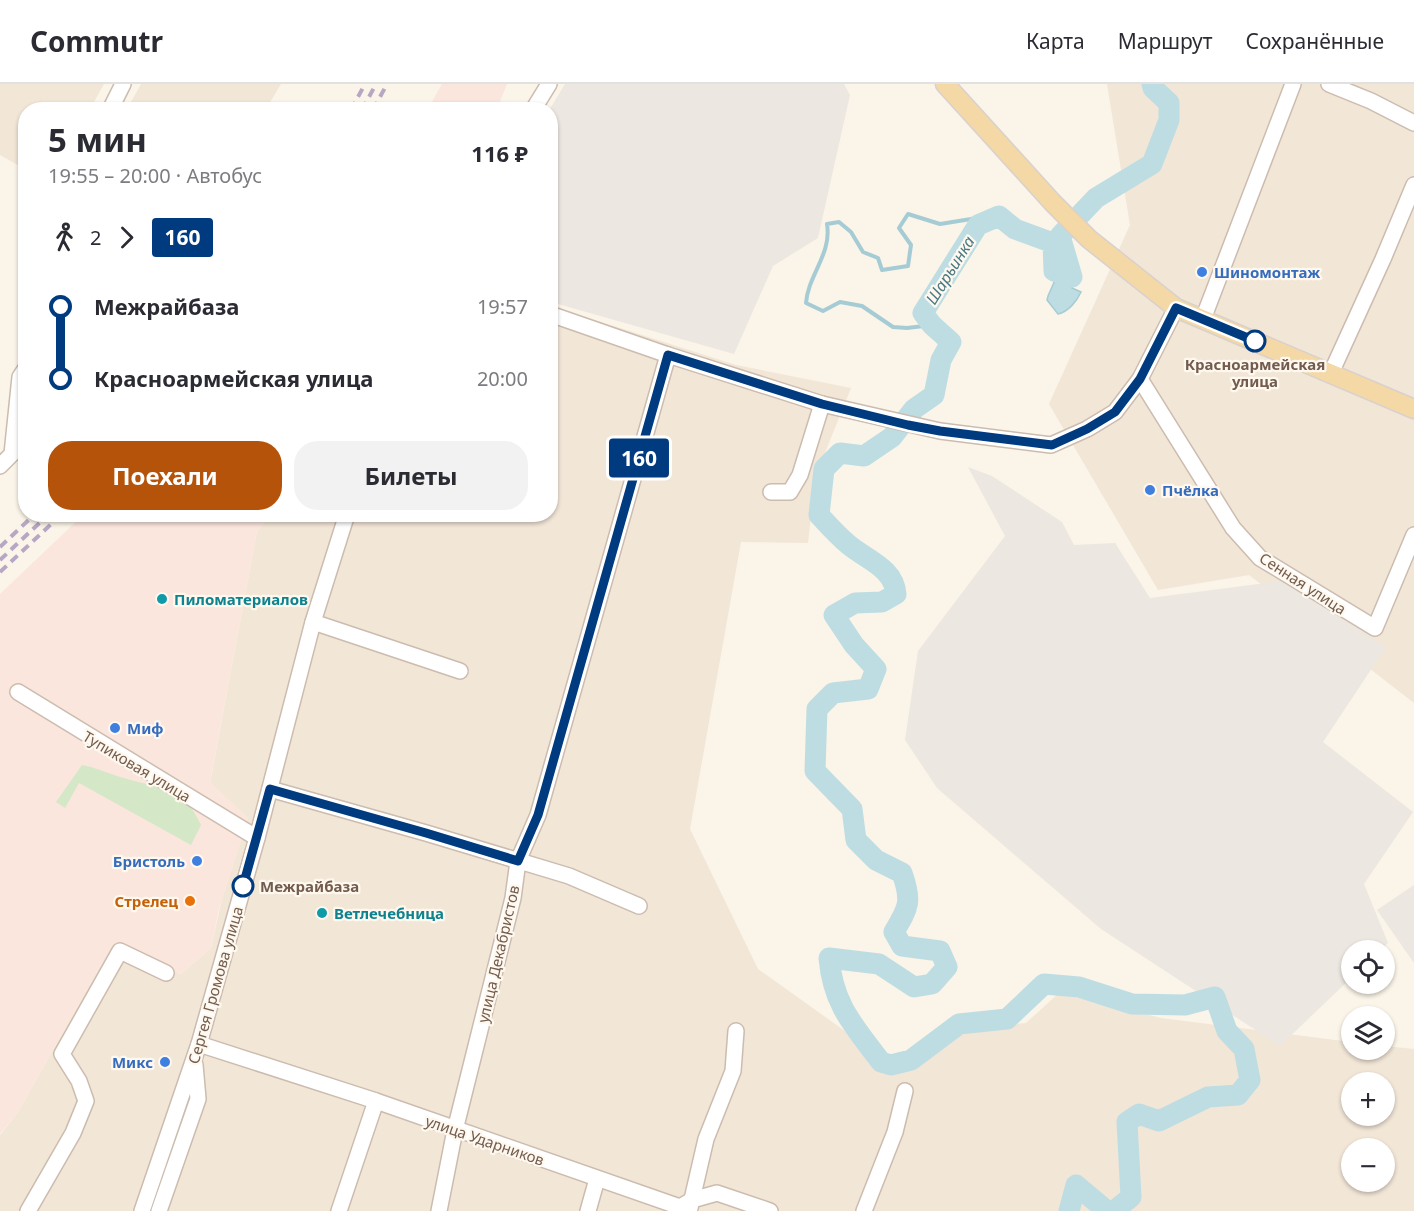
<!DOCTYPE html>
<html lang="ru">
<head>
<meta charset="utf-8">
<style>
	:root { --surface:#fff; --page:#f2f2f3; --text:#2b2b33; --muted:#7c7c81; --line:#e1e1e2; --accent:#b45309 }
	body { margin:0; font-family:"Noto Sans",sans-serif; background:var(--page); color:var(--text); height:100vh; display:flex; flex-direction:column; font-size:22px; white-space:nowrap }
	* { box-sizing:border-box; margin:0 }
	p { font-size:20px; color:var(--muted) }
	.icon { flex:none; width:33px; height:33px; fill:none; stroke:currentColor; stroke-width:2; stroke-linecap:round; stroke-linejoin:round }
	.map { position:relative; flex:1; overflow:hidden }
	.sheet { position:absolute; left:18px; top:18px; width:540px; height:420px; display:flex; flex-direction:column; background:var(--surface); border-radius:24px; box-shadow:0 2px 4px #0004 }
	.sheet>* { flex:none }
	.badge { padding:0 12px; border-radius:4px; font-size:21px; line-height:39px }
	.fabs { position:absolute; left:1341px; top:856px; display:grid; gap:12px }
	.fabs a { display:grid; place-items:center; width:54px; height:54px; border-radius:50%; background:var(--surface); box-shadow:0 2px 4px #0004; font-size:30px }
	.map>.badge { position:absolute; translate:-50% -50%; box-shadow:0 0 0 3px #fff }
	.legs { display:flex; align-items:center; gap:9px; height:66px; padding:0 30px; font-size:20px }
	.legs p { margin-inline-start:auto }
	.headline { display:flex; align-items:center; justify-content:space-between; height:102px; padding:0 30px }
	h1 { font-size:33px; font-weight:700; line-height:45px }
	.button { display:flex; gap:12px; margin-top:auto; padding:12px 30px }
	.button a { flex:1; height:69px; border-radius:24px; background:var(--accent); color:#fff; font-size:24px; font-weight:700; line-height:69px; text-align:center }
	.button a+a { background:var(--page); color:var(--text) }
	ul { padding:0 30px; list-style:none }
	li { display:flex; align-items:center; gap:21px; height:72px; font-size:22px }
	li i { display:grid; place-items:center; width:9px; height:100%; margin:0 8px; background:currentColor }
	li i::after { content:''; width:15px; height:15px; margin:-8px; border:4px solid; border-radius:50%; background:var(--surface) }
	li p { margin-inline-start:auto }
	li:first-child i { background:linear-gradient(#0000 50%,currentColor 0) }
	li:last-child i { background:linear-gradient(currentColor 50%,#0000 0) }
	header { display:flex; align-items:center; gap:36px; box-sizing:border-box; height:84px; padding:0 30px; background:var(--surface); border-bottom:2px solid var(--line) }
	header strong { font-size:28px }
	nav { display:flex; gap:33px; margin-inline-start:auto; font-size:21px }
	.map>svg:first-child { display:block }
	.residential { fill:#f2e6d7; fill-rule:evenodd }
	.commercial { fill:#fae6dd }
	.industrial { fill:#ece7e1 }
	.green { fill:#d4e8c7 }
	.water { fill:#bedde3; stroke:#a5ccd4; stroke-width:1.5 }
	.lines { fill:none; stroke-linecap:round; stroke-linejoin:round }
	.stream { stroke:#a5ccd4; stroke-width:4 }
	.river { stroke:#bedde3; stroke-width:21 }
	.minor-casing { stroke:#ccbcaf; stroke-width:18 }
	.major-casing { stroke:#d8d1cd; stroke-width:21 }
	.minor { stroke:#fff; stroke-width:15 }
	.major { stroke:#f4d8a6; stroke-width:18 }
	.rail { stroke:#b7a7c4; stroke-width:4; stroke-dasharray:9 6; stroke-linecap:butt }
	.line-1-casing { stroke:#fff; stroke-width:14 }
	.line-1 { stroke:#003b80; stroke-width:9 }
	.shop-dot { fill:#3f7fe0; stroke:#fef8ef; stroke-width:2 }
	.stop-1-dot { fill:#fff; stroke:#003b80; stroke-width:3 }
	.culture-dot { fill:#0f9aa8; stroke:#fef8ef; stroke-width:2 }
	.food-dot { fill:#e8710a; stroke:#fef8ef; stroke-width:2 }
	.labels { text-anchor:middle; dominant-baseline:central; stroke-width:4.5; stroke-linejoin:round; paint-order:stroke }
	.shop-label { font-size:15px; font-weight:bold; fill:#366cbe; stroke:#fef8ef; text-anchor:start }
	.stop-label { font-size:15px; font-weight:bold; fill:#735c4e; stroke:#fef8ef }
	.street-label { font-size:15px; fill:#735c4e; stroke:#fef8ef }
	.culture-label { font-size:15px; font-weight:bold; fill:#0d838f; stroke:#fef8ef; text-anchor:start }
	.food-label { font-size:15px; font-weight:bold; fill:#c56008; stroke:#fef8ef; text-anchor:end }
	.water-label { font-size:16px; font-style:italic; fill:#497a85; stroke:#fef8ef }
</style>
</head>
<body>
<header>
<strong>Commutr</strong>
<nav><a>Карта</a><a>Маршрут</a><a>Сохранённые</a></nav>
</header>
<div class="map">
<svg width="1414" height="1127" viewBox="0 0 1414 1127">
	<rect width="100%" height="100%" fill="#fbf4e8"/>
	<!-- residential -->
	<g class="residential">
		<path d="M0,0H104L90,25L26,26L25,85L0,71Z"/>
		<path d="M141,0H281L266,25H127Z"/>
		<path d="M1107,0H1414V619L1249,491L1158,506L1049,320L1130,141Z"/>
		<path d="M551,222L736,281L851,304L816,391L808,459L741,458L690,745L758,885L845,947L884,983L909,987L962,946L1026,939L1059,909L1161,934L1351,958L1352,966H1384L1385,962L1414,965V1127H0V1051L18,1028L113,859L181,890L211,864L222,815L248,734L210,699L257,447L271,431L550,430ZM1352,999H1384V1032H1352ZM1352,1065H1384V1098H1352Z"/>
	</g>
	<!-- commercial -->
	<g class="commercial">
		<path d="M442,0H507L497,25H428Z"/>
		<path d="M83,431H271L257,447L210,698L248,734L219,825L211,864L181,890L113,859L18,1028L0,1050V510Z"/>
	</g>
	<!-- industrial -->
	<g class="industrial">
		<path d="M565,0H844L850,11L818,154L773,182L734,270L551,218L550,25Z"/>
		<path d="M968,383L992,392L1062,438L1074,461L1115,459L1150,514L1282,497L1386,563L1323,658L1413,728L1364,800L1388,859L1379,867H1352L1351,894L1280,962L1101,845L937,704L905,656L918,567L1005,452Z"/>
		<path d="M1414,801V879L1377,826Z"/>
	</g>
	<!-- green -->
	<path class="green" d="M82,681C98,684 114,692 131,696C167,706 183,703 201,741L191,761L79,699L65,724L56,718Z"/>
	<!-- water -->
	<path class="water" d="M1060,185L1067,187L1074,195L1072,204L1081,208C1077,217 1068,228 1058,230L1047,216L1048,212Z"/>
	<g class="lines">
		<!-- stream -->
		<g class="stream">
			<path d="M1153,4V0"/>
			<path d="M932,241L907,244L893,243L862,222L840,218L823,227L806,219C808,191 832,170 827,140L839,138L851,148L863,168L878,174L882,186L908,182L911,161L899,144L908,130L940,140L990,132H999"/>
		</g>
		<!-- river -->
		<g class="river">
			<path d="M1069,1127L1076,1101L1107,1127"/>
			<path d="M1114,1127L1131,1113L1127,1038L1139,1030L1159,1037L1208,1013L1238,1011L1250,996L1244,965L1227,947L1215,913L1185,921L1132,920L1079,903L1044,900L1007,935L959,940L911,976L891,981L881,978C854,942 833,921 829,874L879,880L914,903L932,900L947,883L940,867L902,862L894,848C909,823 912,817 902,789L876,776L856,756L852,725L815,687L817,625L833,609L868,605L876,585L854,561L834,531L855,519L882,518L896,510C894,484 867,476 849,461C838,452 829,442 819,431L824,385L840,369L864,372L892,353L914,325L934,311L941,276L951,258L932,241L923,229L978,141L999,132L1015,145L1053,159L1054,187L1072,193L1060,152L1096,114L1152,80L1169,36V19L1153,4L1152,0"/>
		</g>
		<!-- minor casing -->
		<g class="minor-casing">
			<g id="minor">
				<path d="M1329,0L1371,17L1414,39"/>
				<path d="M110,26L123,0"/>
				<path d="M533,26L549,0"/>
				<path d="M550,230L668,271L822,320L940,347L1051,361L1087,345L1115,328L1140,295L1176,224"/>
				<path d="M1203,235L1293,0"/>
				<path d="M1331,289L1383,175L1414,101"/>
				<path d="M1140,295L1233,444L1260,474L1375,544L1414,451"/>
				<path d="M0,382L12,370L20,293L26,284"/>
				<path d="M771,408H790L800,391L822,320"/>
				<path d="M313,538L460,587"/>
				<path d="M18,608L257,754"/>
				<path d="M270,705L426,749L569,792L639,822"/>
				<path d="M199,960L376,1017L680,1123L692,1116L717,1109L770,1127"/>
				<path d="M690,1124L706,1055L733,987L736,947"/>
				<path d="M28,1127L73,1049L86,1017L79,997L62,970L120,867L166,889"/>
				<path d="M142,1127L199,960L257,754L313,538L347,430"/>
				<path d="M159,1127L198,1015L195,981"/>
				<path d="M339,1127L376,1017"/>
				<path d="M439,1127L455,1046L513,814L518,777L538,731L668,271"/>
				<path d="M588,1127L597,1095"/>
				<path d="M864,1127L895,1048L905,1007"/>
			</g>
		</g>
		<!-- major casing -->
		<g class="major-casing">
			<path id="major" d="M945,0L1053,119L1089,155L1176,224L1414,325"/>
		</g>
		<!-- minor -->
		<use href="#minor" class="minor"/>
		<!-- major -->
		<use href="#major" class="major"/>
		<!-- rail -->
		<g class="rail">
			<path d="M351,26L365,0"/>
			<path d="M362,26L376,0"/>
			<path d="M373,26L387,0"/>
			<path d="M0,463L35,430"/>
			<path d="M0,476L49,430"/>
			<path d="M0,488L62,430"/>
		</g>
	</g>
	<g class="lines">
		<!-- line-1 casing -->
		<g class="line-1-casing">
			<path id="line-1" d="M243,802L270,705L426,749L518,777L538,731L668,271L822,320L908,341L940,347L1052,361L1087,345L1115,328L1140,295L1176,224L1255,257"/>
		</g>
		<!-- line-1 -->
		<use href="#line-1" class="line-1"/>
	</g>
	<!-- markers -->
	<g class="shop-dot">
		<circle cx="1202" cy="188" r="6"/>
		<circle cx="1150" cy="406" r="6"/>
		<circle cx="115" cy="644" r="6"/>
		<circle cx="197" cy="777" r="6"/>
		<circle cx="165" cy="978" r="6"/>
	</g>
	<g class="stop-1-dot">
		<circle cx="1255" cy="257" r="10"/>
		<circle cx="243" cy="802" r="10"/>
	</g>
	<g class="culture-dot">
		<circle cx="162" cy="515" r="6"/>
		<circle cx="322" cy="829" r="6"/>
	</g>
	<circle class="food-dot" cx="190" cy="817" r="6"/>
	<g class="labels">
		<!-- shop labels -->
		<g class="shop-label">
			<text x="1214" y="188">Шиномонтаж</text>
			<text x="1162" y="406">Пчёлка</text>
			<text x="127" y="644">Миф</text>
			<text x="185" y="777" text-anchor="end">Бристоль</text>
			<text x="153" y="978" text-anchor="end">Микс</text>
		</g>
		<!-- stop labels -->
		<g class="stop-label">
			<text x="1255" y="280">Красноармейская<tspan x="1255" dy="17">улица</tspan></text>
			<text x="260" y="802" text-anchor="start">Межрайбаза</text>
		</g>
		<!-- street labels -->
		<g class="street-label">
			<text transform="translate(1303 499) rotate(33)">Сенная улица</text>
			<text transform="translate(137 682) rotate(31)">Тупиковая улица</text>
			<text transform="translate(498 870) rotate(-77)">улица Декабристов</text>
			<text transform="translate(215 901) rotate(-74)">Сергея Громова улица</text>
			<text transform="translate(485 1056) rotate(19)">улица Ударников</text>
		</g>
		<!-- culture labels -->
		<g class="culture-label">
			<text x="174" y="515">Пиломатериалов</text>
			<text x="334" y="829">Ветлечебница</text>
		</g>
		<!-- food labels -->
		<g class="food-label">
			<text x="178" y="817">Стрелец</text>
		</g>
		<!-- water labels -->
		<g class="water-label">
			<text transform="translate(950 186) rotate(-58)">Шарьинка</text>
		</g>
	</g>
</svg>
<div class="fabs">
<a><svg class="icon" aria-label="locate" viewBox="0 0 24 24"><circle cx="12" cy="12" r="6"/><path d="M12 2v4M12 18v4M2 12h4M18 12h4"/></svg></a>
<a><svg class="icon" aria-label="layers" viewBox="0 0 24 24"><path d="M12 4l9 5-9 5-9-5zM3 14l9 5 9-5"/></svg></a>
<a>+</a>
<a>−</a>
</div>
<b class="badge" style="left:639px;top:374px;background:#003b80;color:#fff">160</b>
<section class="sheet">
<div class="headline"><div><h1>5 мин</h1><p>19:55 – 20:00 · Автобус</p></div><b>116 ₽</b></div>
<div class="legs"><svg class="icon" aria-label="walk" viewBox="0 0 24 24"><circle cx="13" cy="4" r="2"/><path d="M13 8l-2 6 4 7M11 14l-3 7M7 12l3-4h3l4 4"/></svg>2<svg class="icon" aria-label="forward" viewBox="0 0 24 24"><path d="M9 5l7 7-7 7"/></svg><b class="badge" style="background:#003b80;color:#fff">160</b></div>
<ul>
<li><i style="color:#003b80"></i><b>Межрайбаза</b><p>19:57</p></li>
<li><i style="color:#003b80"></i><b>Красноармейская улица</b><p>20:00</p></li>
</ul>
<div class="button"><a>Поехали</a><a>Билеты</a></div>
</section>
</div>
</body>
</html>
